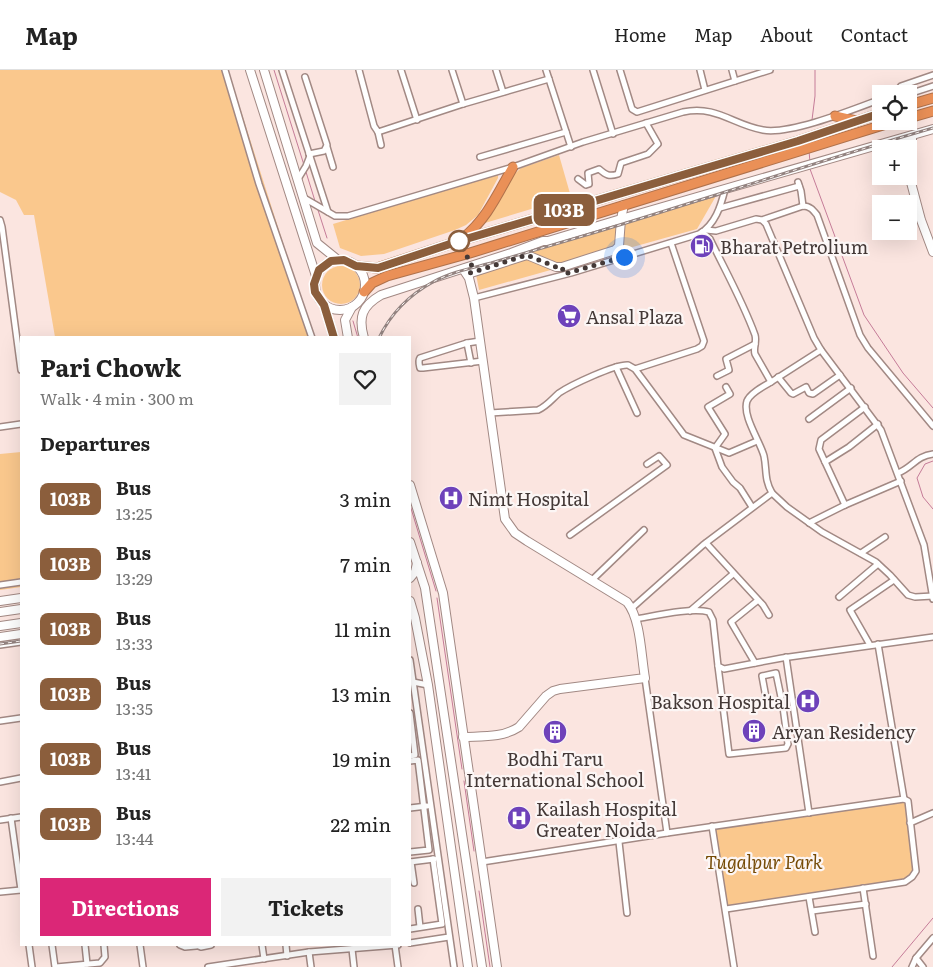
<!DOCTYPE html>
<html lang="en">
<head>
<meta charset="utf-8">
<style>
	:root { --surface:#fff; --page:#f2f2f2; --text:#222; --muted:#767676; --line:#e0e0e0; --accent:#db2777 }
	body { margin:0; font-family:Literata,serif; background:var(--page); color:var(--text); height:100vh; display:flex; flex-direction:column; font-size:19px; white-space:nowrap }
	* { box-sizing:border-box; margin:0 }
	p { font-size:16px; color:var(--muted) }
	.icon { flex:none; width:28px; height:28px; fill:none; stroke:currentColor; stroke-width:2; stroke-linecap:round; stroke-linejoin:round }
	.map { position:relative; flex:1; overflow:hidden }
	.sheet { position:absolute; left:20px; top:266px; width:391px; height:610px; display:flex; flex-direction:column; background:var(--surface); border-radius:0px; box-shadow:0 5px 20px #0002 }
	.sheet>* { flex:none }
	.badge { padding:0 10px; border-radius:8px; font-size:18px; line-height:32px }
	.buttons { position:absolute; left:872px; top:15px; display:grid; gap:10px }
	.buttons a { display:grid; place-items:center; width:45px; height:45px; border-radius:0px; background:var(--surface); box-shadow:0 5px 20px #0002; font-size:25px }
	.you { position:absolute; width:25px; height:25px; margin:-12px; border:4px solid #fff; border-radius:50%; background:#1a73e8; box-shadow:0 0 0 8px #1a73e833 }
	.map>.badge { position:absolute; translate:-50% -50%; box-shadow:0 0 0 2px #fff }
	h2 { padding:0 20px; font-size:19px; line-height:45px }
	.round { display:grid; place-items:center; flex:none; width:52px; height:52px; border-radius:0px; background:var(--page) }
	.headline { display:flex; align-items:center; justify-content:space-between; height:85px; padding:0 20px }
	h1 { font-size:24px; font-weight:700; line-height:38px }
	.cta { display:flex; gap:10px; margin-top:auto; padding:10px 20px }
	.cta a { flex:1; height:58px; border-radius:0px; background:var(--accent); color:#fff; font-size:20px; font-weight:700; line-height:58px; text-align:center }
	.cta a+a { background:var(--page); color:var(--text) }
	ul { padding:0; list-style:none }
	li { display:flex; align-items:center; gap:15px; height:65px; padding:0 20px }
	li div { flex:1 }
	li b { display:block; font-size:19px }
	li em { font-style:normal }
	li .badge { min-width:55px; font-weight:700; text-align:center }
	header { display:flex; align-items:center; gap:30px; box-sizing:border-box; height:70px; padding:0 25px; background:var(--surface); border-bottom:1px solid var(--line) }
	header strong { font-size:24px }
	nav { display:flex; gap:28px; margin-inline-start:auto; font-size:18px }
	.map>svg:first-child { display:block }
	.green { fill:#fac88d }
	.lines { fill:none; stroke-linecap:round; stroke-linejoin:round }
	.stream { stroke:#c57c98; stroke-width:1 }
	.street-casing { stroke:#a28984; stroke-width:8 }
	.secondary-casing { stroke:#a28984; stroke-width:10 }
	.highway-casing { stroke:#b0724c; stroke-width:11 }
	.street { stroke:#fff; stroke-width:5 }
	.secondary { stroke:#fff; stroke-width:8 }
	.highway { stroke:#ea9057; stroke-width:9 }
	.rail-casing { stroke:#938380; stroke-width:3 }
	.rail { stroke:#fcf6f5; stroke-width:1; stroke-dasharray:4; stroke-linecap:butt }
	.line-casing { stroke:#fff; stroke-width:11 }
	.line { stroke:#8b5e3c; stroke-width:8 }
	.walk { stroke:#443937; stroke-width:5; stroke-dasharray:0 9 }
	.stop-dot { fill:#fff; stroke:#8b5e3c; stroke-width:2.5 }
	.labels { text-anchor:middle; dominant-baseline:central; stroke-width:4.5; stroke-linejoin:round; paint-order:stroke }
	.poi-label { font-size:18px; fill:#443937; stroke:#fcf6f5; text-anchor:start }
	.park-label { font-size:18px; font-style:italic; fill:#764b06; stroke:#fcf6f5 }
</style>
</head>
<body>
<header>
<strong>Map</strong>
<nav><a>Home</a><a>Map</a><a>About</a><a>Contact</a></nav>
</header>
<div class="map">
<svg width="933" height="897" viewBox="0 0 933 897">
	<rect width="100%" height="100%" fill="#fbe5e0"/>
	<!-- green -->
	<g class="green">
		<path d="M0,0H228L313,267H55L34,145H24L16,130L0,122Z"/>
		<path d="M559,85L571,127L485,153L509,109L521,98Z"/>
		<path d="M498,104V108L478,145L466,155L455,160L384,184L361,186L340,178L333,154Z"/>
		<path d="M716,126L697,159L479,220L475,199L480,193Z"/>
		<circle cx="341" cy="215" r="19"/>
		<path d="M21,382V517L0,520V384Z"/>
		<path d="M906,729L916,801L905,812L726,839L712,756Z"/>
	</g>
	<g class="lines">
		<!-- stream -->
		<g class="stream">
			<path d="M274,0L304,95"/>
			<path d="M812,50L815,26V0"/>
			<path d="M809,81L810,92"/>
			<path d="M810,99L864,245L903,303L933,338"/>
			<path d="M306,102L315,131"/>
			<path d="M317,137L327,168"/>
			<path d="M353,251L358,268"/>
			<path d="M933,391L925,394L917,408L923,427L933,439"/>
			<path d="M410,435L436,521"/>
			<path d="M437,528L462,699"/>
			<path d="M464,711L474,781"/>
			<path d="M479,821L490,897"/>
			<path d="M892,897L933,848"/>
		</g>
		<!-- street casing -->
		<g class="street-casing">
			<g id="street">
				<path d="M225,0L259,114L312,268"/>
				<path d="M282,0L328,142"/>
				<path d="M359,0L374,56L378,62L463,34L549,9"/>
				<path d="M401,0L417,50"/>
				<path d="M452,0L463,34"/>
				<path d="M496,0L503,22"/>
				<path d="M546,0L571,77"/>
				<path d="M593,0L613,64"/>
				<path d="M620,0L632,39L637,42L770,0"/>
				<path d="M700,0L705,20"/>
				<path d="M732,0L735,11"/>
				<path d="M305,7L327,75L324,81L309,84"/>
				<path d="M895,24L901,16L933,5"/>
				<path d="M909,24L933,16"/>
				<path d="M378,62L381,75"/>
				<path d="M327,77L333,97"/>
				<path d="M480,87L566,62"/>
				<path d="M298,109L306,96L310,86"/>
				<path d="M578,109L586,115L589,114L588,103L599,99C606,105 609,107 618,104L621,93L648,84L658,74L646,53"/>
				<path d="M798,112L801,121L803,136"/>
				<path d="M304,128L335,146H348L513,97L583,72L683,42C717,35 733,55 763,60C790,65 854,39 881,29"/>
				<path d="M720,138L799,116"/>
				<path d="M0,150L2,157L21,300"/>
				<path d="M762,150L803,136C810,136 813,140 817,145L860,265L868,278L933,356"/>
				<path d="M706,160L716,161L756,149L762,150L766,154L814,268L821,280L881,360L924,475L933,529"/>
				<path d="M702,162L710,169C725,200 743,232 755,265C757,272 753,278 755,284L771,312L821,280"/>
				<path d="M474,228L571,203L699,164C715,155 721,136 725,119"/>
				<path d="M480,271L467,273L420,288C418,291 419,294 420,298H423L483,291"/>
				<path d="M467,273L471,293"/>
				<path d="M616,297L637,343"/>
				<path d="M635,299L697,279L702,276L704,271L671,173"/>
				<path d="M717,306L729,300L726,289L755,274"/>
				<path d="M778,307L791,323L793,324L806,317L809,323L813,324L840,305"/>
				<path d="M726,317L730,324L708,337L725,364L715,378L722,397L733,412L740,418L752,437"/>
				<path d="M490,343L538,340C547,336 552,329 559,323C571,315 615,294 628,295L635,299L684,365L729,383L757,371"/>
				<path d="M809,349L851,318"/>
				<path d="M0,357L21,354"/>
				<path d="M825,392L849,377L878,354"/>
				<path d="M898,403C913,397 916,386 933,384"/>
				<path d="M772,423L787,437L822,462L876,492L890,505L908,525L915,527L933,526"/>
				<path d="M845,435L819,379L821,370L865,337"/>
				<path d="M809,453L845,435L901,411"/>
				<path d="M570,465L667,395L659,386L647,394"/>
				<path d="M706,473L763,535L769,545"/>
				<path d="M861,483L885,467"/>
				<path d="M591,511L644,460"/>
				<path d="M0,515L21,512"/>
				<path d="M839,527L878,494"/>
				<path d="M632,538L703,475L772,423C764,409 767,400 764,386C760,371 742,346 747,331C750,323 764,316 771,312"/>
				<path d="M690,541L733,504"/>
				<path d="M636,549C654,546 692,537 709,542L713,550L718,596L724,599L782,588L933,567"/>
				<path d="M878,574L904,729"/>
				<path d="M0,575L21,572"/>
				<path d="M870,575L850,540L894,510"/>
				<path d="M786,587L809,743"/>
				<path d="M410,590L454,897"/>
				<path d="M755,593L731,552L757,531"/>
				<path d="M718,596L729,684L786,678L788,674L783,637"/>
				<path d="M776,603L782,632L767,633L762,606Z"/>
				<path d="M645,608L667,763"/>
				<path d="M413,612L428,615"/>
				<path d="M410,643L415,685L410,686"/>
				<path d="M0,651L21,648"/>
				<path d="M410,691L418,690L429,780L410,782"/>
				<path d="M0,712L21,708"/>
				<path d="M410,738L427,736"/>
				<path d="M11,748L21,820"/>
				<path d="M0,750L21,747"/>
				<path d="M910,753L933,743"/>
				<path d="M712,756L734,897"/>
				<path d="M619,772L627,843"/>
				<path d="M410,792L434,789"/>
				<path d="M411,792L414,813"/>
				<path d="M482,792L667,763L904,729L908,731L916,801L912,807L905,812L726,839"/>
				<path d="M863,818L873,886"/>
				<path d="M0,822L21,820"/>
				<path d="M809,827L815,862"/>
				<path d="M418,839L420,857"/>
				<path d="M812,841L866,834"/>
				<path d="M410,859L442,854L433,789"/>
				<path d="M410,873L449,867"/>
				<path d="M29,875L32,897"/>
				<path d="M52,875L55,897"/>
				<path d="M85,875L87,894"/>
				<path d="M140,875L143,897"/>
				<path d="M180,875L185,877L196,876"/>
				<path d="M196,875L201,877L211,875"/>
				<path d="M262,875L264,889"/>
				<path d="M286,875L287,886"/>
				<path d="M395,875L398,897"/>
				<path d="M352,879L354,897"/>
				<path d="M309,882L311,897"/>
				<path d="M56,897L100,893L105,887L104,875"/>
				<path d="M208,897L309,882L398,875"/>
				<path d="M912,897L916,888"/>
				<path d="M923,897L916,888L933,868"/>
			</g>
		</g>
		<!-- secondary casing -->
		<g class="secondary-casing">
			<g id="secondary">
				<path d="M250,0L316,206"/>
				<path d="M264,0L317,173L338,190"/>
				<path d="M909,105L921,150L933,182"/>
				<path d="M912,111V66"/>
				<circle cx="340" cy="215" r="25"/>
				<path d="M463,199L469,208L474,228L505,449L515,463L527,471L627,532C641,549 641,586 645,608L560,619L553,621L546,626L519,657C502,668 483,666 463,667"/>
				<path d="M471,203L527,185L556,197H562L615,180L619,176L621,149L933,59"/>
				<path d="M324,235L334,268"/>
				<path d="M348,268L345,250L352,237"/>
				<path d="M364,268C358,247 362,236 381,225L511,183L543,171H548L621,149L624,135"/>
				<path d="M410,415L443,523L497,897"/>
				<path d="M410,472L425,518L482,897"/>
				<path d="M410,508L415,502L417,493"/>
				<path d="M0,531L21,528"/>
				<path d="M410,531L415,548L428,615L468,897"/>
				<path d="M0,542L21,539"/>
				<path d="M0,556L21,553"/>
				<path d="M0,567L21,564"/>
			</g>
		</g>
		<!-- highway casing -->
		<g class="highway-casing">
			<g id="highway">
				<path d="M909,35L933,28"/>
				<path d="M835,46L857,51"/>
				<path d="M909,48L933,41"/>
				<path d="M463,168C487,149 498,123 513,97"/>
				<path d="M356,196L377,198L459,171L798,71L881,43"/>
				<path d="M364,222L372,213L387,206L470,183L896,51"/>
			</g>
		</g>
		<!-- street -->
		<use href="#street" class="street"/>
		<!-- secondary -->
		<use href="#secondary" class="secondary"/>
		<!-- highway -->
		<use href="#highway" class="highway"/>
		<!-- rail casing -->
		<g class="rail-casing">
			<g id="rail">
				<path d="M379,268C391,243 409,225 433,212C451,202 472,198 491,193C525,183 559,173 593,163C706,129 819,91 933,58"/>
				<path d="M0,574L21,571"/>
			</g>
		</g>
		<!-- rail -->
		<use href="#rail" class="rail"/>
	</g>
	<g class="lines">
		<!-- line casing -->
		<g class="line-casing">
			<path id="line" d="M334,268L324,235L315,222L314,214L319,200L331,191L344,190L356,196L378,198L459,171L798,71L881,43"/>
		</g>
		<!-- line -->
		<use href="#line" class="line"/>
		<!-- walk -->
		<path class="walk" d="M459,171L472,196L470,203L527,185L556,197H562L564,204L624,187"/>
	</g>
	<!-- icons -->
	<defs>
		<g id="fuel-disc" transform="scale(1.25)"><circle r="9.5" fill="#6e42ba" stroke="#fcf6f5"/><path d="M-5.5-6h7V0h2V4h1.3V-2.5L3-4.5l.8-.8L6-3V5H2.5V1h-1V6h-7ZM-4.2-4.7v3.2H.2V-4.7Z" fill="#fff"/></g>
		<g id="supermarket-disc" transform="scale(1.25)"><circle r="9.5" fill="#6e42ba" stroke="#fcf6f5"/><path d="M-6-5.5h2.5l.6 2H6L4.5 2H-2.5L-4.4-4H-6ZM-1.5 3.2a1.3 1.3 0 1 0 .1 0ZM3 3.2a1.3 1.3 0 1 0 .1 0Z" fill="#fff"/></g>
		<g id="hospital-disc" transform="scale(1.25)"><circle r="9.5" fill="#6e42ba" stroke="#fcf6f5"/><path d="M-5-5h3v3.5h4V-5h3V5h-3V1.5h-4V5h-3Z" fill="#fff"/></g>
		<g id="building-disc" transform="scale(1.25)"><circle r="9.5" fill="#6e42ba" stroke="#fcf6f5"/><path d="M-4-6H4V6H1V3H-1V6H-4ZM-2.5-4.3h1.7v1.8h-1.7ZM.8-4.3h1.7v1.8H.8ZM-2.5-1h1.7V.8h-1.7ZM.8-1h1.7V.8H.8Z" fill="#fff"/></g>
	</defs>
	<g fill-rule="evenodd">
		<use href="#fuel-disc" x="702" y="176"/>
		<use href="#supermarket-disc" x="569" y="246"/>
		<use href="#hospital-disc" x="451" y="428"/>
		<use href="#hospital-disc" x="808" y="631"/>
		<use href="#building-disc" x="754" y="661"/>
		<use href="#building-disc" x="555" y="662"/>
		<use href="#hospital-disc" x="519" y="748"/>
	</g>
	<!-- markers -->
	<circle class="stop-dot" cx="459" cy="171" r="10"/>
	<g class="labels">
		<!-- poi labels -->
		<g class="poi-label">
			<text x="720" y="176">Bharat Petrolium</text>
			<text x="586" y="246">Ansal Plaza</text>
			<text x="468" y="428">Nimt Hospital</text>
			<text x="790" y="631" text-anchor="end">Bakson Hospital</text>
			<text x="772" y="661">Aryan Residency</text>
			<text x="555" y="688" text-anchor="middle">Bodhi Taru<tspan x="555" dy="21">International School</tspan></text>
			<text x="536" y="738">Kailash Hospital<tspan x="536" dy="21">Greater Noida</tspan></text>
		</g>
		<!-- park labels -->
		<g class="park-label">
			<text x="764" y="791">Tugalpur Park</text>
		</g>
	</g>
</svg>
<div class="buttons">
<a><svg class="icon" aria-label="locate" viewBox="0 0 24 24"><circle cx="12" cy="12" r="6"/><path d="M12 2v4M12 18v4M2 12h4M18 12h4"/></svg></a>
<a>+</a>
<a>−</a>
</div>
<div class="you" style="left:624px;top:187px"></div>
<b class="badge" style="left:564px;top:140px;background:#8b5e3c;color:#fff">103B</b>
<section class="sheet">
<div class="headline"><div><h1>Pari Chowk</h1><p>Walk · 4 min · 300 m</p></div><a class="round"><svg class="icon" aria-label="heart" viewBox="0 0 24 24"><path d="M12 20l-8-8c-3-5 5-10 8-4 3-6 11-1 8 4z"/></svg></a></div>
<h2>Departures</h2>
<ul>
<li><span class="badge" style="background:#8b5e3c;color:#fff">103B</span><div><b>Bus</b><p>13:25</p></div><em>3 min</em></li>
<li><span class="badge" style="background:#8b5e3c;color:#fff">103B</span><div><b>Bus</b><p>13:29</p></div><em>7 min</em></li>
<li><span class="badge" style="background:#8b5e3c;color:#fff">103B</span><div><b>Bus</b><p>13:33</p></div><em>11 min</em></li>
<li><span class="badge" style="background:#8b5e3c;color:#fff">103B</span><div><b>Bus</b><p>13:35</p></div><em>13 min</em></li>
<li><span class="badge" style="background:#8b5e3c;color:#fff">103B</span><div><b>Bus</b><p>13:41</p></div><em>19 min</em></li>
<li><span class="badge" style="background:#8b5e3c;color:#fff">103B</span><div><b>Bus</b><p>13:44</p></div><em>22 min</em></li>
</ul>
<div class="cta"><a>Directions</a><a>Tickets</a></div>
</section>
</div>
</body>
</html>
